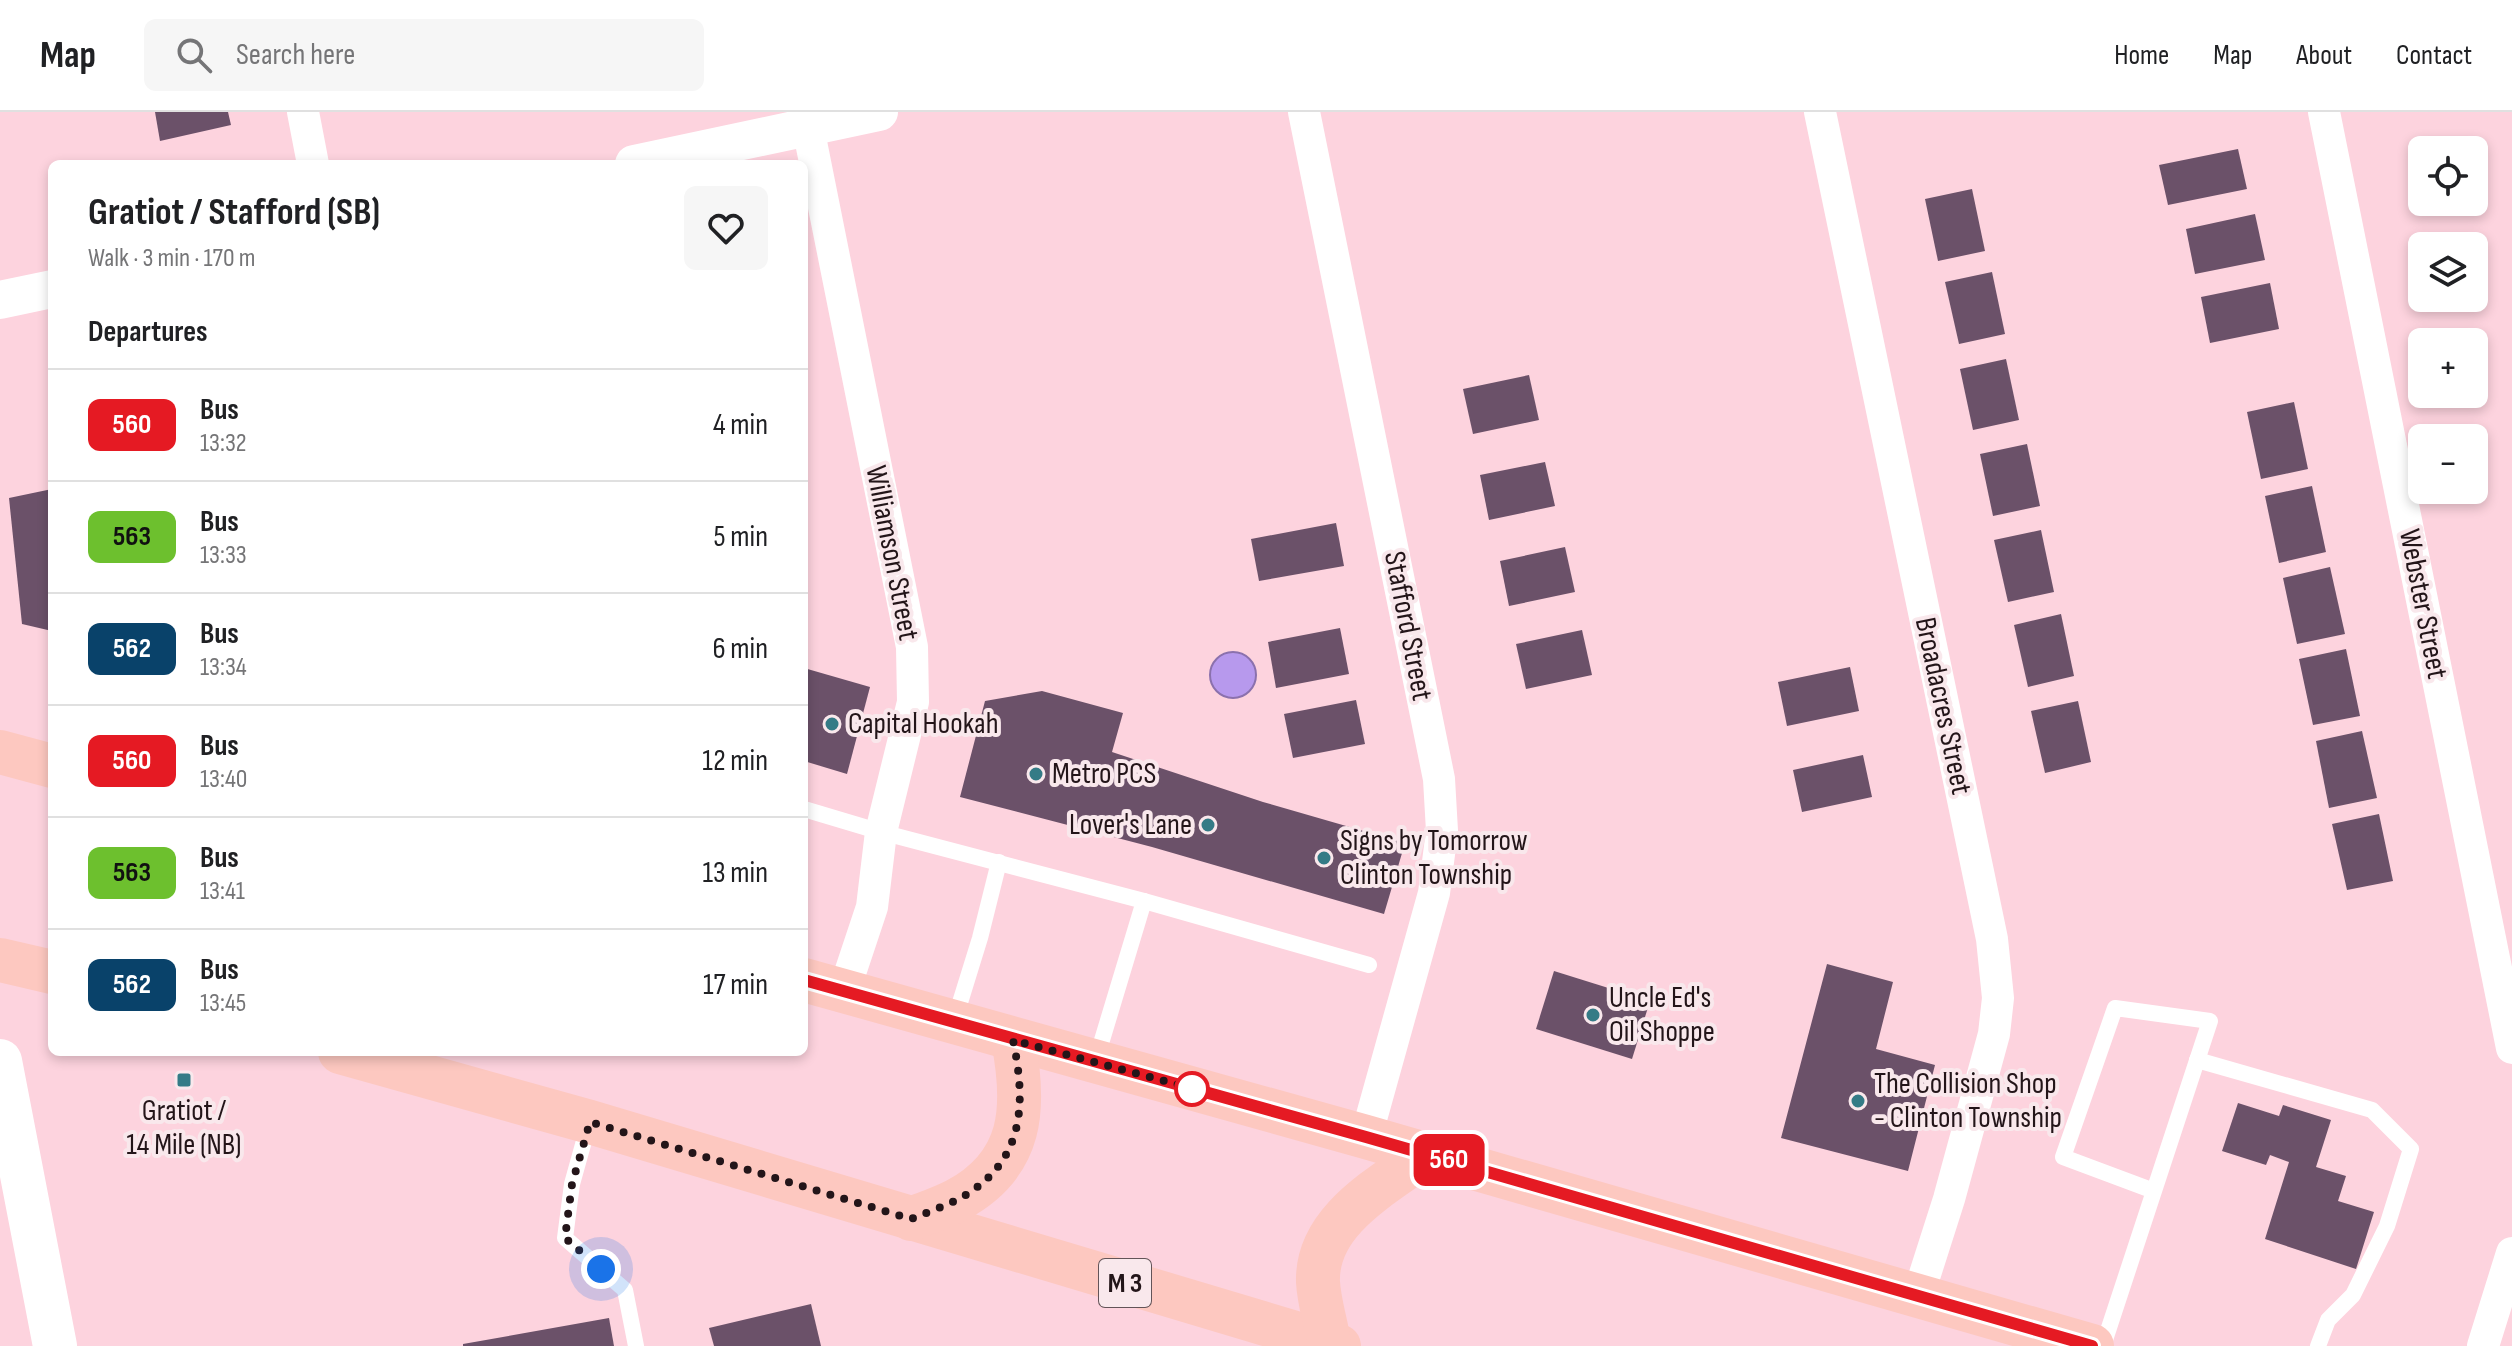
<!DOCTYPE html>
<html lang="en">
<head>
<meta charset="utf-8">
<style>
	:root { --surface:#fff; --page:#f6f6f6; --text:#202124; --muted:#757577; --line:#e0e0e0 }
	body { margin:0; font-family:"Sofia Sans Condensed",sans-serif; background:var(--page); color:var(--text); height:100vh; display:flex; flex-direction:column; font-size:30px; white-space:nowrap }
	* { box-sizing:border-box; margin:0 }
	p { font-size:26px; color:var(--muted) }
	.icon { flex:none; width:44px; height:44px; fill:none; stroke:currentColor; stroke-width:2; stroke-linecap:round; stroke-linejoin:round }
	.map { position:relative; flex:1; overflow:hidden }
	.sheet { position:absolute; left:48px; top:48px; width:760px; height:896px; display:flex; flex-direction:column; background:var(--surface); border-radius:12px; box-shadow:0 4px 12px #0003 }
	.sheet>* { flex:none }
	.badge { padding:0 16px; border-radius:12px; font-size:28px; line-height:52px }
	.fabs { position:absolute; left:2408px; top:24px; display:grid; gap:16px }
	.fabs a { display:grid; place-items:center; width:80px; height:80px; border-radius:12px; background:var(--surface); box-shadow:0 4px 12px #0003; font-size:40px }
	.you { position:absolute; width:40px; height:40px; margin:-20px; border:6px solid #fff; border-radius:50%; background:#1a73e8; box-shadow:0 0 0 12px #1a73e833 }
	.map>.badge { position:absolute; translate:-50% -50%; box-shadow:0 0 0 4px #fff }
	h2 { padding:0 40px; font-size:30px; line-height:72px }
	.round { display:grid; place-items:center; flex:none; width:84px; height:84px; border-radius:12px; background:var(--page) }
	.headline { display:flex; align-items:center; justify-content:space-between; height:136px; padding:0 40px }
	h1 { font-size:38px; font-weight:700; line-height:60px }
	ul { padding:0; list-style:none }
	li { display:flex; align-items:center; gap:24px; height:112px; padding:0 40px; border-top:2px solid var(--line) }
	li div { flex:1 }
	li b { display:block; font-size:30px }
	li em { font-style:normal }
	li .badge { min-width:88px; font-weight:700; text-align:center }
	header { display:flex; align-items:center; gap:48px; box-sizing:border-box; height:112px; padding:0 40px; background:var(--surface); border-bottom:2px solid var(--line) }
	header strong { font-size:38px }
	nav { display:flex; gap:44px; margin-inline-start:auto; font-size:28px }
	.search { width:560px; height:72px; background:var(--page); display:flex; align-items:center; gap:20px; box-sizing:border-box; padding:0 28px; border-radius:12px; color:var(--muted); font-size:30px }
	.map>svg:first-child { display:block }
	.water { fill:#b799ed; stroke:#8b71ad; stroke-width:2 }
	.building { fill:#6b5169 }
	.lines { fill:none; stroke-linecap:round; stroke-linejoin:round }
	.service { stroke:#fff; stroke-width:16 }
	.minor { stroke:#fff; stroke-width:32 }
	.tertiary { stroke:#fff; stroke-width:38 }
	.secondary { stroke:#fff; stroke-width:44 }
	.primary { stroke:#fdc8c0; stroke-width:44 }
	.line-casing { stroke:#fff; stroke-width:18 }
	.line { stroke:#e51a23; stroke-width:12 }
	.walk { stroke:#231519; stroke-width:8; stroke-dasharray:0 14.4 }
	.poi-dot { fill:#347b86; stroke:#f9e8ec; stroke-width:3 }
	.stop-dot { fill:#fff; stroke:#e51a23; stroke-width:4 }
	.labels { text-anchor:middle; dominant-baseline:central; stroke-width:8; stroke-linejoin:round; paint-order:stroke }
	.shield { fill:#f9e8ec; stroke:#635458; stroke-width:2 }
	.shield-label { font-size:28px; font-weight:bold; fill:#231519 }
	.street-label { font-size:30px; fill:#231519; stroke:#f9e8ec }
	.poi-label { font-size:30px; fill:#231519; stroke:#f9e8ec; text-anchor:start }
</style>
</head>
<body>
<header>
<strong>Map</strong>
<div class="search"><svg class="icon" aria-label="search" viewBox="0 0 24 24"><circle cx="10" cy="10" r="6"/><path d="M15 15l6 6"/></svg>Search here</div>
<nav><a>Home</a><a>Map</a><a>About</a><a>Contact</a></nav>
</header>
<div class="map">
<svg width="2512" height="1234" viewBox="0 0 2512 1234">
	<rect width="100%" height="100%" fill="#fdd3de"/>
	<!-- water -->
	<circle class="water" cx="1233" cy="563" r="23"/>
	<!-- building -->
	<g class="building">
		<path d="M155,0H228L231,13L160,29Z"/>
		<path d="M2238,37L2247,77L2168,93L2159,53Z"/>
		<path d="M1972,77L1985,139L1938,149L1925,87Z"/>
		<path d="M2255,102L2265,148L2195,162L2186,117Z"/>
		<path d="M1992,160L2005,222L1959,232L1945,170Z"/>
		<path d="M2270,171L2279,217L2210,231L2201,185Z"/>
		<path d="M2006,247L2019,308L1973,318L1960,257Z"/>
		<path d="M1529,263L1539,308L1473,322L1463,277Z"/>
		<path d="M2294,290L2308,357L2261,367L2247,300Z"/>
		<path d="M2027,332L2040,394L1993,404L1980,342Z"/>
		<path d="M1545,350L1555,394L1489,408L1480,363Z"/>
		<path d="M2312,374L2326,440L2279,451L2265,384Z"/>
		<path d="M52,377V519L22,512L9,386Z"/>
		<path d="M1336,411L1344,454L1259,469L1251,427Z"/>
		<path d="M2041,418L2054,480L2008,490L1994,428Z"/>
		<path d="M1565,435L1575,480L1509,494L1500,449Z"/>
		<path d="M2330,455L2345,522L2297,532L2283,466Z"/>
		<path d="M2061,502L2074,564L2028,575L2014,513Z"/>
		<path d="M1340,516L1349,562L1276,576L1268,530Z"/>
		<path d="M1582,518L1592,563L1526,577L1516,532Z"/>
		<path d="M2346,537L2360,604L2313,613L2299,547Z"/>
		<path d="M1850,555L1859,599L1787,614L1778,570Z"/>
		<path d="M804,556L870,575L847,662L804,649Z"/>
		<path d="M1042,579L1123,601L1112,640L1263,690L1405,731L1384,802L1152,735L960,685L985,589Z"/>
		<path d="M1356,588L1365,632L1293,646L1284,602Z"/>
		<path d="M2078,589L2091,650L2045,661L2031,599Z"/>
		<path d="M2362,619L2377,686L2329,696L2316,629Z"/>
		<path d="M1863,643L1872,685L1802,700L1793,658Z"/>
		<path d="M2379,702L2393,769L2347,778L2332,712Z"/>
		<path d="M1827,852L1893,870L1876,937L1935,953L1908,1059L1781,1026Z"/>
		<path d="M1554,859L1650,889L1632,947L1536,917Z"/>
		<path d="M2238,991L2279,1004L2283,993L2331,1008L2316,1055L2346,1064L2338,1089L2374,1100L2356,1157L2265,1127L2289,1050L2270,1043L2266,1053L2222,1039Z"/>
		<path d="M811,1192L821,1234H714L709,1216Z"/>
		<path d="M609,1206L614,1234H463V1232Z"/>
	</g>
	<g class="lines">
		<!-- service -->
		<g class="service">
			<path d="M804,697L881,720L1144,789L1369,853"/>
			<path d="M954,910L980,826L999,750"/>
			<path d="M1096,948L1144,789"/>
			<path d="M2197,948L2372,998L2411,1037L2387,1114L2353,1183L2328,1208L2318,1234"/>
			<path d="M589,1011L572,1072L565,1126L625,1178L636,1234"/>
			<path d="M2103,1234L2210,909L2115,896L2063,1045L2154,1079"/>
		</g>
		<!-- minor -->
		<g class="minor">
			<path d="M303,0L313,52"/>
			<path d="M805,0L912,535L913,590L881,720L872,795L844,879"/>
			<path d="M1304,0L1439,667L1442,719L1434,781L1366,1025"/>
			<path d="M1820,0L1992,827L1998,886L1994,922L1949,1087L1918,1184"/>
			<path d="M2324,0L2512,936"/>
			<path d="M2483,1234L2512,1141"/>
		</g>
		<!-- tertiary -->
		<g class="tertiary">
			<path d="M634,52L879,0"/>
			<path d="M0,188L52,177"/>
		</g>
		<!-- secondary -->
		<path class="secondary" d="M0,949L55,1234"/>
		<!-- primary -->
		<g class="primary">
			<path d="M0,640L52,654"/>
			<path d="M0,848L52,860"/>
			<path d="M804,868L1366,1025L2092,1234"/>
			<path d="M340,940L590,1010L1339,1234"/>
			<path d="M911,1107C926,1101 942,1096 957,1088C1024,1052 1026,995 1013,928"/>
			<path d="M1329,1231C1326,1211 1319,1190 1318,1170C1316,1108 1383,1074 1426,1042"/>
		</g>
	</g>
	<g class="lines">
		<!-- line casing -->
		<g class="line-casing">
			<path id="line" d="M804,868L1366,1025L2092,1234"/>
		</g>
		<!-- line -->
		<use href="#line" class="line"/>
		<!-- walk -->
		<path class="walk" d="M601,1157L565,1126L572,1072L590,1010L911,1107C926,1101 942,1095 957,1088C1024,1052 1027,995 1013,928L1205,980L1192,977"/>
	</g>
	<!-- markers -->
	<g class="poi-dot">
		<circle cx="832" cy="612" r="8"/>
		<circle cx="1036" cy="662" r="8"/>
		<circle cx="1208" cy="713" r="8"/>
		<circle cx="1324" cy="746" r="8"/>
		<circle cx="1593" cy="903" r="8"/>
		<rect x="176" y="960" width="16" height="16" rx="4"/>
		<circle cx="1858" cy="989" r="8"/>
	</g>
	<circle class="stop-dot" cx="1192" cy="977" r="16"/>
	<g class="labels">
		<!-- shield labels -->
		<rect class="shield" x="1099" y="1147" width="52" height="48" rx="6"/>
		<g class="shield-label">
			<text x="1125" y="1171">M 3</text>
		</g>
		<!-- street labels -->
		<g class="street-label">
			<text transform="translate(892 441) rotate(79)">Williamson Street</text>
			<text transform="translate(2423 492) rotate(79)">Webster Street</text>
			<text transform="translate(1408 514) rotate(79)">Stafford Street</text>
			<text transform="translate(1943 594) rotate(78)">Broadacres Street</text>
		</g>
		<!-- poi labels -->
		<g class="poi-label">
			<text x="848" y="612">Capital Hookah</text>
			<text x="1052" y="662">Metro PCS</text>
			<text x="1192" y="713" text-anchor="end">Lover's Lane</text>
			<text x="1340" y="729">Signs by Tomorrow<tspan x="1340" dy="34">Clinton Township</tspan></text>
			<text x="1609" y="886">Uncle Ed's<tspan x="1609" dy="34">Oil Shoppe</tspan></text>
			<text x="1874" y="972">The Collision Shop<tspan x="1874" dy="34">- Clinton Township</tspan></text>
			<text x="184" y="999" text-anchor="middle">Gratiot /<tspan x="184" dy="34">14 Mile (NB)</tspan></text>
		</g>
	</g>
</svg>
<div class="fabs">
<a><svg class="icon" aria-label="locate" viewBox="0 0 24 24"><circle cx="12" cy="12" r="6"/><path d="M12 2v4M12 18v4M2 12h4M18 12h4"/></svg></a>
<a><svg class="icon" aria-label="layers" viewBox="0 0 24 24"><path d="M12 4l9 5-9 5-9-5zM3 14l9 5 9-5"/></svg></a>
<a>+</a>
<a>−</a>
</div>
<div class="you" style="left:601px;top:1157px"></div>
<b class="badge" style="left:1449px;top:1048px;background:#e51a23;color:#fff">560</b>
<section class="sheet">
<div class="headline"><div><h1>Gratiot / Stafford (SB)</h1><p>Walk · 3 min · 170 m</p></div><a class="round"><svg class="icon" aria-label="heart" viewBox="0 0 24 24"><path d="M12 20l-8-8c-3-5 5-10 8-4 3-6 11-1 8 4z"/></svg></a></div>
<h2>Departures</h2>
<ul>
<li><span class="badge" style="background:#e51a23;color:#fff">560</span><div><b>Bus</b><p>13:32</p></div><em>4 min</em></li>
<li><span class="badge" style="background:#6dc02e;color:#111">563</span><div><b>Bus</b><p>13:33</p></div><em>5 min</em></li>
<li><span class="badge" style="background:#09426a;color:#fff">562</span><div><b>Bus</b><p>13:34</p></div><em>6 min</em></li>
<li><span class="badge" style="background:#e51a23;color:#fff">560</span><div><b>Bus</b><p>13:40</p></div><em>12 min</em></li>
<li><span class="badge" style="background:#6dc02e;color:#111">563</span><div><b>Bus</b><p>13:41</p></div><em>13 min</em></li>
<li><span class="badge" style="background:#09426a;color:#fff">562</span><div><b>Bus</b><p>13:45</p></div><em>17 min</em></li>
</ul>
</section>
</div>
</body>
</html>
